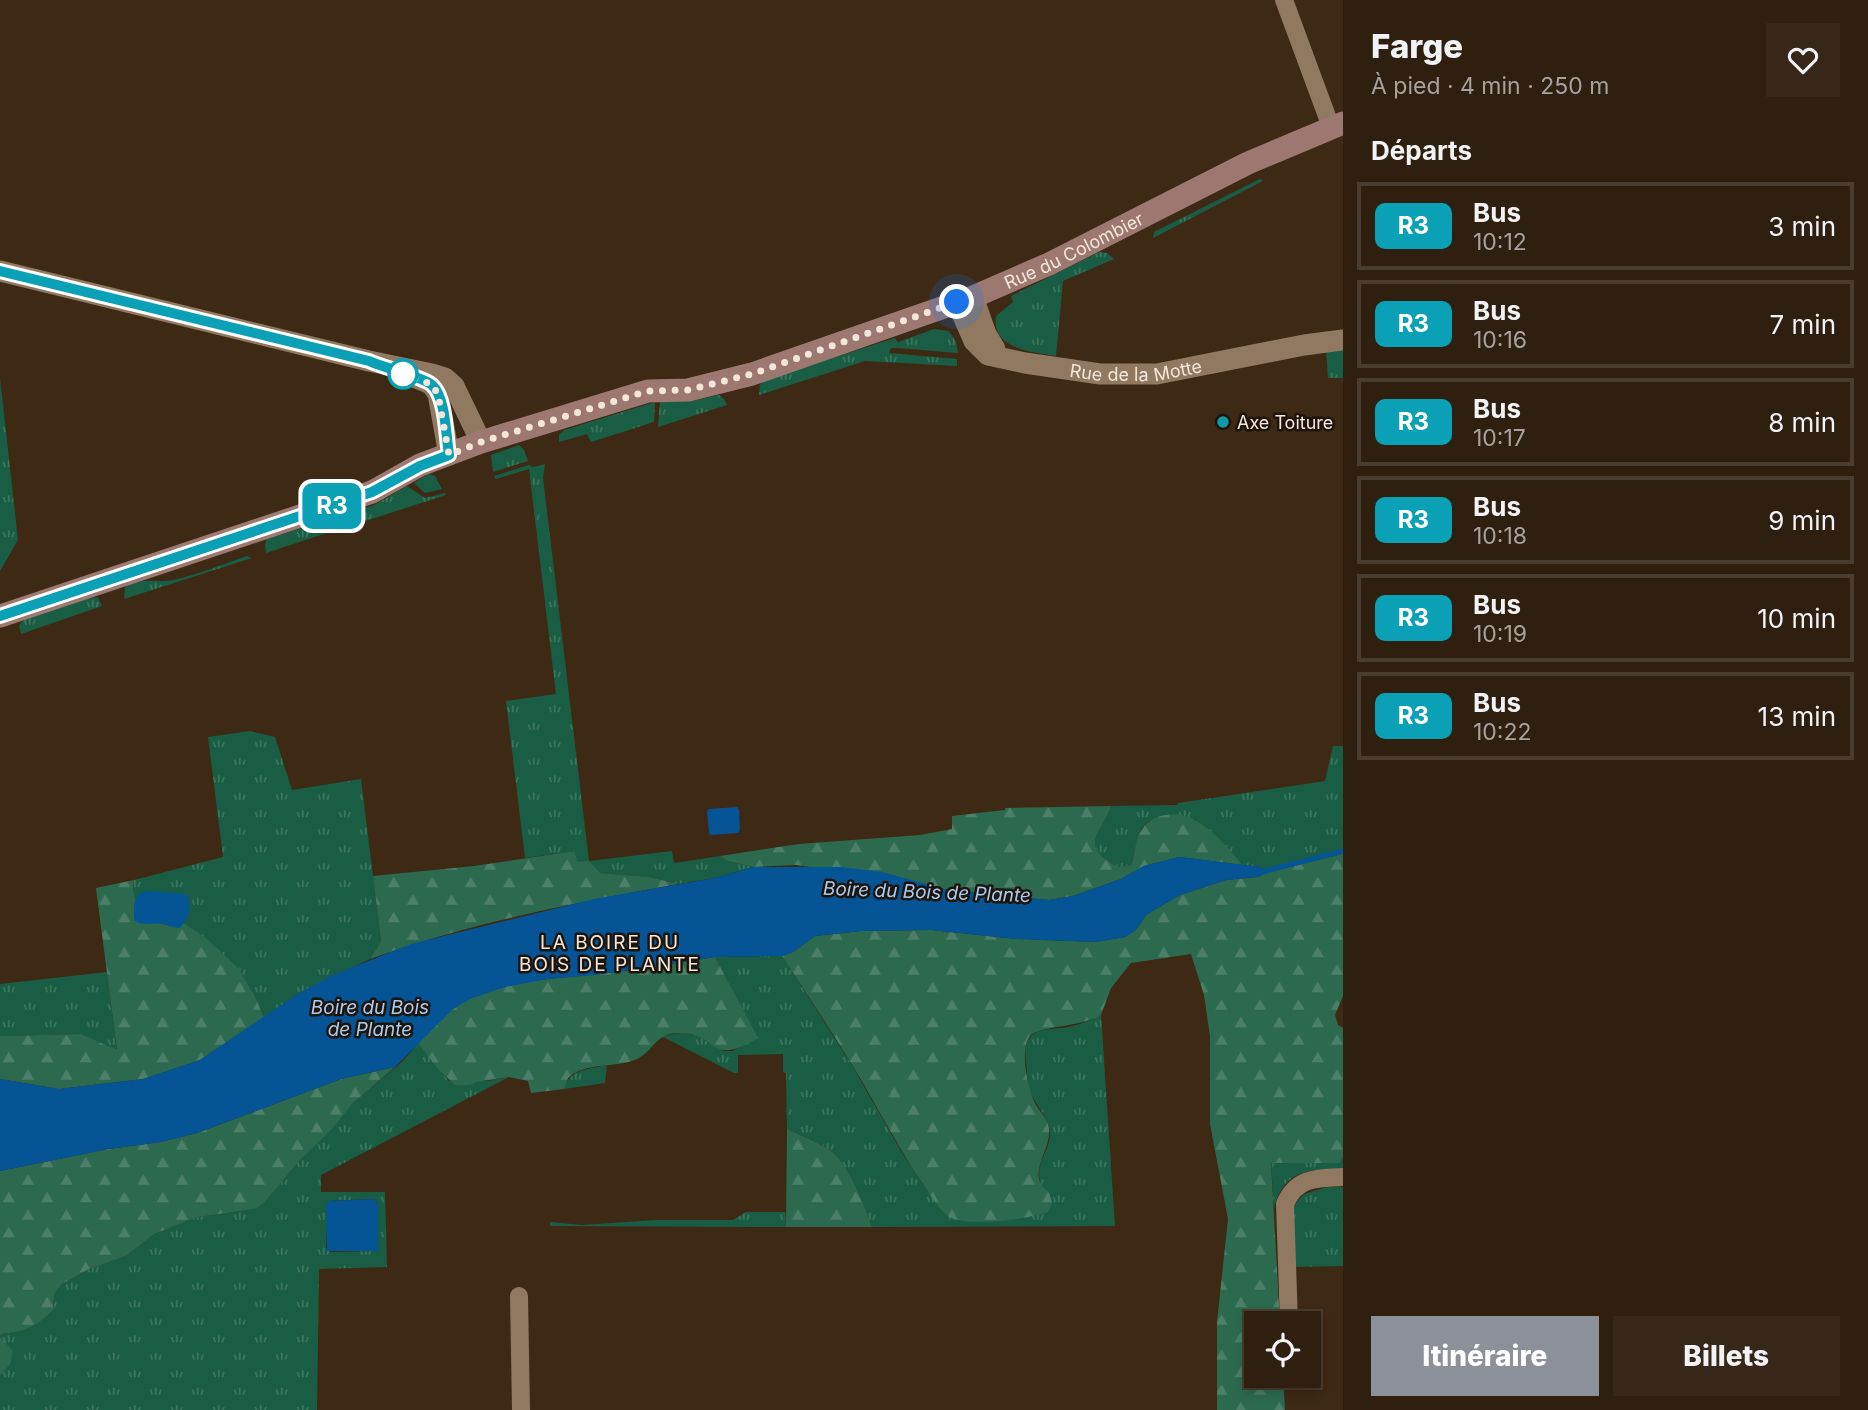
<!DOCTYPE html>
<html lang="fr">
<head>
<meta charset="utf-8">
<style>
	:root { --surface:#2e1f0f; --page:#362718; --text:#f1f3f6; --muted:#a7a29e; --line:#493d2f; --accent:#8c9099 }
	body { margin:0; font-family:Inter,sans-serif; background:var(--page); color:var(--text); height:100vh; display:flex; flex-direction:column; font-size:26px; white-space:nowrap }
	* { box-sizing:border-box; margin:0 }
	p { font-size:23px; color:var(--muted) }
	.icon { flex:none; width:38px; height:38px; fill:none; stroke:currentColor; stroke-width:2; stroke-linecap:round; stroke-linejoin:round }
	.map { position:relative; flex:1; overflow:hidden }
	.panel { display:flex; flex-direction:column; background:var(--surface); width:525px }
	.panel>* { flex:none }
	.badge { padding:0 14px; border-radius:10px; font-size:24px; line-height:46px }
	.buttons { position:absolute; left:1244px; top:1311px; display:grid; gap:14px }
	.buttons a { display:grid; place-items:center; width:77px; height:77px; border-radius:0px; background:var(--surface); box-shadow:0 4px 10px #0003,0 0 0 2px var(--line); font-size:35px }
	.you { position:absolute; width:35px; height:35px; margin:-18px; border:5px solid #fff; border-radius:50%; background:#1a73e8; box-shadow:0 0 0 10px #1a73e833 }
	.map>.badge { position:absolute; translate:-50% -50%; box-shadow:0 0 0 4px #fff }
	h2 { padding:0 28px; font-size:26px; line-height:63px }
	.round { display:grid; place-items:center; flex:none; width:74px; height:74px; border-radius:0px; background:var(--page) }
	.summary { display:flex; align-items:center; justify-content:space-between; height:119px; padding:0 28px }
	h1 { font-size:33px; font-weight:800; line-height:52px }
	.button { display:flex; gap:14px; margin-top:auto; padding:14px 28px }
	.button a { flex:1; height:80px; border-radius:0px; background:var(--accent); color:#fff; font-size:28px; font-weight:800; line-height:80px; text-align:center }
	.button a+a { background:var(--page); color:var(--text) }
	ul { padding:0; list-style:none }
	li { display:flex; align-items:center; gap:21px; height:88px; margin:0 14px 10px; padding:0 14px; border:4px solid var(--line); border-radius:0px }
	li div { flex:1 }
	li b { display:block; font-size:26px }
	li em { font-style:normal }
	li .badge { min-width:77px; font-weight:700; text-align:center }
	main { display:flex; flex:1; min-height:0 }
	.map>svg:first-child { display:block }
	.grass { fill:url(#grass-tufts); fill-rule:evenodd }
	.forest { fill:url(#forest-firs) }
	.water { fill:#045496 }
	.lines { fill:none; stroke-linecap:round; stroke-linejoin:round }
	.stream { stroke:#045496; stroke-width:5 }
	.minor { stroke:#907861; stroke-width:18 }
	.tertiary { stroke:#907861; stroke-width:21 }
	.secondary { stroke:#9d7871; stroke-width:23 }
	.line-casing { stroke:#fff; stroke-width:16 }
	.line { stroke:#0aa0b6; stroke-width:10 }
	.walk { stroke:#f4e7da; stroke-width:7; stroke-dasharray:0 12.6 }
	.stop-dot { fill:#fff; stroke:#0aa0b6; stroke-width:3.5 }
	.culture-dot { fill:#0f9aa8; stroke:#1d140b; stroke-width:2.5 }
	.labels { text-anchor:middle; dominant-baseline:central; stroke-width:5; stroke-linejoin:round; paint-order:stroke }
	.street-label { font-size:18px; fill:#f4e7da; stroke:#1d140b }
	.poi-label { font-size:18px; fill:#f4e7da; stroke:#1d140b; text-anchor:start }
	.water-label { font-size:19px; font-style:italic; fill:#aacbf0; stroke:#1d140b }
	.neighbourhood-label { font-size:19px; letter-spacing:2px; fill:#f4e7da; stroke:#1d140b }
</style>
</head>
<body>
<main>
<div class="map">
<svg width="1343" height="1410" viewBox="0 0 1343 1410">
	<defs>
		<pattern id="grass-tufts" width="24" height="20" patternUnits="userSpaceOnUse" patternTransform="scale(1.75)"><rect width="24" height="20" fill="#195e44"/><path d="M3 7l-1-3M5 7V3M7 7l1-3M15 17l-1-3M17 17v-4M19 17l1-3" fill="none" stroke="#3b755e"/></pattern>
		<pattern id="forest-firs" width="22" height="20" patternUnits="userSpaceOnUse" patternTransform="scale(1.75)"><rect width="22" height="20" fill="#2c6a50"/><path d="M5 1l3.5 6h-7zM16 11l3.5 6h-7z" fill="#4b7f69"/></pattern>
	</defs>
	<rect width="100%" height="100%" fill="#3d2914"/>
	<!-- grass -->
	<g class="grass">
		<path d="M1260,179L1263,181L1153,238L1154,232Z"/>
		<path d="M1099,252L1107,253L1114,259L1063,281L1056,356C1032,352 991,349 996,316L1013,302L1011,296Z"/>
		<path d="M934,329L949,331L956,342L958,353L898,348H891L889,353L957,359V366L865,361L759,395L760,384L767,379L895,338L898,342Z"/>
		<path d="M1343,349V378H1328L1326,351Z"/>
		<path d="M0,378L18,540L0,571Z"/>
		<path d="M719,395L724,399L727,405L658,427L660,402L691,401Z"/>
		<path d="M655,402L654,422L591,442L587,434L559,442V435L564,430Z"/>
		<path d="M519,445L524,450L528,461L493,472L491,455Z"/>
		<path d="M545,464L543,478L589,861L672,851L674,863L720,856L728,861L753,867L715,878L678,884L649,877L600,873L576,862L575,851L525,858L506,701L556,694L529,469L496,479L494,476L529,465L533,467Z"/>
		<path d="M428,474L435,476L442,489L425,493L414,483Z"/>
		<path d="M407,486L425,498L445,493L446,495L353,525L354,512L374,505Z"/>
		<path d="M318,523L326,526L333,531L266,553L265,544L267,539Z"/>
		<path d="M247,556L252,558L124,599L125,587C140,577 156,583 173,580C198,575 223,564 247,556Z"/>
		<path d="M91,597L98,598L102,606L21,634L19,626L23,620Z"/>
		<path d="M250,731L275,737L292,790L361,779L381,941L370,959L299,993L264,1018L255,996L239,969L136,902L133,890L134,880L223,857L208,737Z"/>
		<path d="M1333,746H1343V854L1266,873L1261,867L1243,865L1206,827L1194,819L1149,821L1141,829L1131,865C1124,868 1118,868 1111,863C1079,843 1104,830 1111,806L1177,805L1178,803L1325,781Z"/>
		<path d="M782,956L853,1067L901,1151L928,1192L999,1221L1042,1187C1031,1161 1055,1150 1049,1126C1045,1113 1033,1102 1029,1088C1027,1079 1027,1070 1026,1061C1023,1032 1036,1030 1061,1028C1075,1026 1089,1022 1101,1015L1115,1226L872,1227C864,1205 848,1162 828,1149C816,1141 800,1135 787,1129L786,1073L783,1072V1054L738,1055V1073H734L661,1036L681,1033L696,1035L724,1051H733L757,1038L715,957Z"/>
		<path d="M107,972L117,1051L81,1034L0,1036V984Z"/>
		<path d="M418,1043L449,1081H488L509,1077L321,1175V1192H385L387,1267L319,1269L317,1410H0V1376L11,1363L13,1351L1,1340L0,1336L3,1333C25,1333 39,1325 54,1309L53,1303L55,1293L62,1284L87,1270L126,1256L154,1234L198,1217L255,1209L265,1202L300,1160L352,1104L403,1061ZM374,1199L378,1204V1251L330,1252L326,1248L328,1201Z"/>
		<path d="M607,1065L605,1083L564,1089C568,1069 590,1069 607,1065Z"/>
		<path d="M1343,1156V1169C1308,1169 1283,1170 1274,1209L1271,1162L1340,1163Z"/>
		<path d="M1327,1187H1343V1266L1294,1267V1205L1304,1194Z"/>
		<path d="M746,1212H785L786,1227L550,1226V1222L582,1225L656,1220H733Z"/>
	</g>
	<!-- forest -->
	<g class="forest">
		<path d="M1111,806C1104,830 1079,843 1111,863C1118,868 1124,868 1131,865C1136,853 1135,837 1143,828C1147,822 1154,818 1161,816C1197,806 1222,843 1243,865L1179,857L1144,866L1121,879L1073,896L1049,900L948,890L916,882L796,865L753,867L728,861L720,856L799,844L920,835L952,829V816L1005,810V808Z"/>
		<path d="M575,851L577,862L589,861L600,873L649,877L678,884C574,903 469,923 370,959L381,941L373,876L474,866Z"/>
		<path d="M1343,854V996L1335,1015L1338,1025L1343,1028V1156L1340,1163H1271L1280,1323H1256V1376H1283L1285,1410H1217V1322L1228,1219L1210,1124V1036L1204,995L1191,954L1131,963L1111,988L1101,1015C1083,1027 1038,1026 1030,1036C1019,1050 1028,1090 1036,1105C1040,1112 1048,1119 1049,1128C1052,1151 1024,1175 1049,1192L1052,1203L1048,1212C1028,1219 965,1228 948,1216C937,1207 927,1190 919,1178C895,1142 876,1104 854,1068C831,1030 806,993 782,956L793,952L815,936L861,931L931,930L1016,939L1096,942L1125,937L1136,930L1146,915L1180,895L1226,880L1258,877L1266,873Z"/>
		<path d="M134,880L133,890L136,902L173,916L207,939L239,969L255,996L264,1018L200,1060L143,1079L59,1089L0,1079V1036L81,1034L117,1050L96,888Z"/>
		<path d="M715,957L758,1038C708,1068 720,1033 679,1033C654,1033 654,1052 635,1060C614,1068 585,1062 568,1078L564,1089L531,1093L528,1081L509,1077L476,1082L470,1085H455L439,1070L418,1043C429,1031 440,1018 453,1009C494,979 550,980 598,974C637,970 676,963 715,957Z"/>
		<path d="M395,1067L352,1104L331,1130L300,1160L265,1202L255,1209L198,1217L154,1234L126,1256L87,1270L62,1284L55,1293L53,1303L54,1309C39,1325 25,1333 3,1333L0,1336V1171L108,1149L161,1142L197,1133L341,1079Z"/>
		<path d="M787,1129C800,1135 815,1141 828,1149C848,1161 864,1205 872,1227H786Z"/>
		<path d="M0,1337L13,1351L11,1363L0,1376Z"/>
	</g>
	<!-- water -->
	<g class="water">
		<path d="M737,807L739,810L740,830L738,833L711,835L709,833L707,811L709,809Z"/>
		<path d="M1179,857L1261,867L1266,873L1258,877L1226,880L1180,895L1146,915L1136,930L1125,937L1096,942L1016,939L931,930L861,931L815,936L793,952L782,956L715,957L595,975L547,979L505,987L470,999L453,1009L395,1067L341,1079L197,1133L161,1142L108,1149L0,1171V1079L59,1089L143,1079L200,1060L299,993L333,975L411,944L594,899L715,878L753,867H841L882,872L948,890L1049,900L1073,896L1121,879L1144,866Z"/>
		<path d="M147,891L186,894C193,908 189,917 180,928C173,928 169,925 162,924C151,922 144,927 134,920V905L139,894Z"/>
		<path d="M374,1199L378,1204V1251H327L326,1206L328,1201Z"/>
	</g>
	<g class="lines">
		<!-- stream -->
		<path class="stream" d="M1258,873L1343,851"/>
		<!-- minor -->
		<g class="minor">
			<path d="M1284,0L1331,127"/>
			<path d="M519,1296L521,1410"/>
			<path d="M1289,1323L1285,1204C1296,1177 1318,1178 1343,1177"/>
		</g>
		<!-- tertiary -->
		<g class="tertiary">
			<path d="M0,271L369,361L432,374L445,378L454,386L481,442"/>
			<path d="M973,297L986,334L995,349"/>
			<path id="s1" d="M957,302L974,341L988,355L1025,363L1100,374H1157L1304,345L1343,340"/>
			<path d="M414,377L431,384L438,394L449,455"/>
		</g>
		<!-- secondary -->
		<path class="secondary" id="s2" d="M0,616L372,492L420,465L481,442L648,391L688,390L752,374L973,297L1049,264L1248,163L1343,123"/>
	</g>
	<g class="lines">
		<!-- line casing -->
		<g class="line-casing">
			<path id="line" d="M0,271L369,361C384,368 423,377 432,385C446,397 446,437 449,455L420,466L372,492L0,616"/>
		</g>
		<!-- line -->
		<use href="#line" class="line"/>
		<!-- walk -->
		<path class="walk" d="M403,374L431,384L438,394L449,455L481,442L648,391L688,390L752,374L957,302"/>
	</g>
	<!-- markers -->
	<circle class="stop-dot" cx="403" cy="374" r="14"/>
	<circle class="culture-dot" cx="1223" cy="422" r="7"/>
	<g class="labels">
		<!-- street labels -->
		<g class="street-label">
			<text stroke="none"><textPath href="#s2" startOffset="1138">Rue du Colombier</textPath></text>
			<text stroke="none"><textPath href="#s1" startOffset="212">Rue de la Motte</textPath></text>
		</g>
		<!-- poi labels -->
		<g class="poi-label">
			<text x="1237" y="422">Axe Toiture</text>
		</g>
		<!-- water labels -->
		<g class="water-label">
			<text transform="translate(927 892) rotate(2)">Boire du Bois de Plante</text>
			<text x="370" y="1007">Boire du Bois<tspan x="370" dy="22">de Plante</tspan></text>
		</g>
		<!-- neighbourhood labels -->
		<g class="neighbourhood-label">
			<text x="610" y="942">LA BOIRE DU<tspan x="610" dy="22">BOIS DE PLANTE</tspan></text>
		</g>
	</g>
</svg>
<div class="buttons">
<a><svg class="icon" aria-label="locate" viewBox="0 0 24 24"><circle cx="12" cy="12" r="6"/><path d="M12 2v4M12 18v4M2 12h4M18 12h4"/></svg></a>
</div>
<div class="you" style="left:957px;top:302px"></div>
<b class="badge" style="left:332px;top:506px;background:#0aa0b6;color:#fff">R3</b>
</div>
<section class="panel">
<div class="summary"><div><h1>Farge</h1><p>À pied · 4 min · 250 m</p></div><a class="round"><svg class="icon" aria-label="heart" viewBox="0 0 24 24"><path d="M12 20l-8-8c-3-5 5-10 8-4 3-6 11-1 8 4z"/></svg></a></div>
<h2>Départs</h2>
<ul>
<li><span class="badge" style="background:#0aa0b6;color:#fff">R3</span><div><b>Bus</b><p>10:12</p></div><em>3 min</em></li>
<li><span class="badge" style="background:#0aa0b6;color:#fff">R3</span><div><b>Bus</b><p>10:16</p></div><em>7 min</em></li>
<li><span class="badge" style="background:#0aa0b6;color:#fff">R3</span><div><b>Bus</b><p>10:17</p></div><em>8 min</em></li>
<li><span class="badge" style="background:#0aa0b6;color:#fff">R3</span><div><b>Bus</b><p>10:18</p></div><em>9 min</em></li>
<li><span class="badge" style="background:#0aa0b6;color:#fff">R3</span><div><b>Bus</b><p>10:19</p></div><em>10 min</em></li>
<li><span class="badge" style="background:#0aa0b6;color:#fff">R3</span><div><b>Bus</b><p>10:22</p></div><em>13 min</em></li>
</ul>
<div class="button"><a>Itinéraire</a><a>Billets</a></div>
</section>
</main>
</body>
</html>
